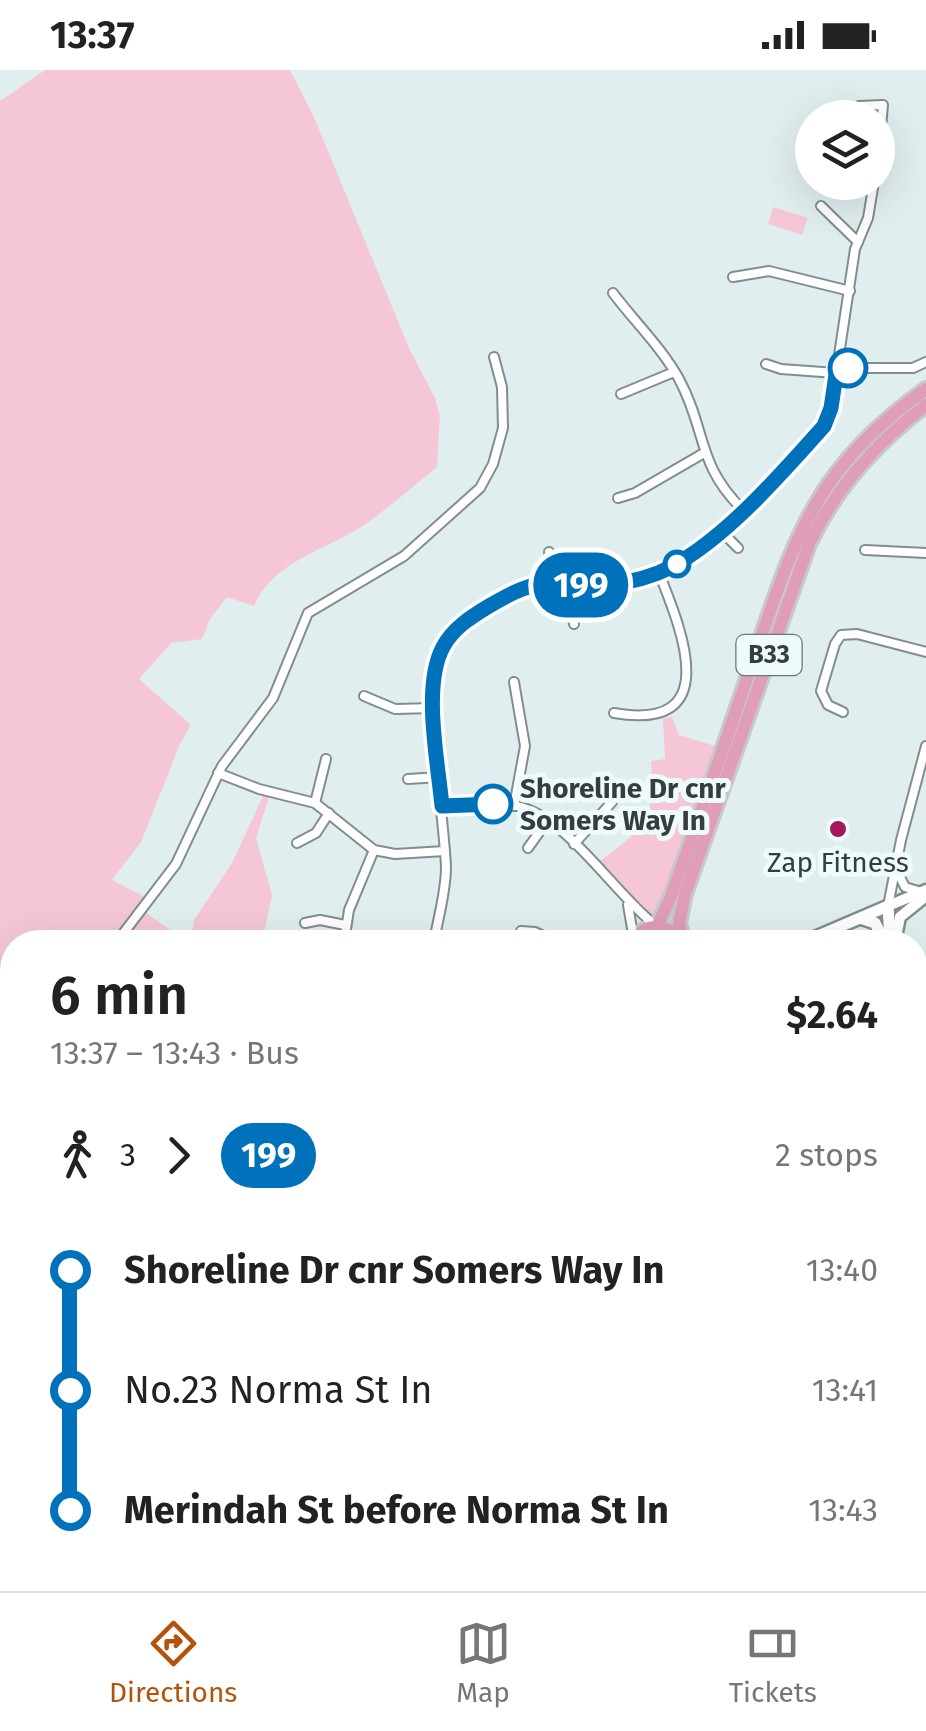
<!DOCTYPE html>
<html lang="en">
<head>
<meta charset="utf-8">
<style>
	:root { --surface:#fff; --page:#f6f6f6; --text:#222; --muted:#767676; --line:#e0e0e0; --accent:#b45309 }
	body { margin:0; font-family:"Fira Sans",sans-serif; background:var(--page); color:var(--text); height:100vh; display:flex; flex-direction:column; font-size:38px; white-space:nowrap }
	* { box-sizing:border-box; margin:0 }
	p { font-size:32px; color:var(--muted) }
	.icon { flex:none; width:55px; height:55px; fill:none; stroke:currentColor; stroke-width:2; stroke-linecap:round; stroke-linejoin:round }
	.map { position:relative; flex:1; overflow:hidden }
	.panel { position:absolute; left:0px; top:860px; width:928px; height:662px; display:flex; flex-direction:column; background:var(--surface); border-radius:40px 40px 0 0; box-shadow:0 10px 40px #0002 }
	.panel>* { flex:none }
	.badge { padding:0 20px; border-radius:32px; font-size:35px; line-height:65px }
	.buttons { position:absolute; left:795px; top:30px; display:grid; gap:20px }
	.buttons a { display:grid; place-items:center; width:100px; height:100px; border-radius:50%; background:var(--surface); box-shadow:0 10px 40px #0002; font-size:50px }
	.map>.badge { position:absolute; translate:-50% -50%; box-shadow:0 0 0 5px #fff }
	.legs { display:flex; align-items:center; gap:15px; height:110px; padding:0 50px; font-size:32px }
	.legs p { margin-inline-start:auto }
	.headline { display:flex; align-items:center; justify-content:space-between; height:170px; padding:0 50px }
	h1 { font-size:55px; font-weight:600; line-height:75px }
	ul { padding:0 50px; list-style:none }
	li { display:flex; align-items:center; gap:35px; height:120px; font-size:38px }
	li i { display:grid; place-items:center; width:15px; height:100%; margin:0 12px; background:currentColor }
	li i::after { content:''; width:25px; height:25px; margin:-12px; border:8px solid; border-radius:50%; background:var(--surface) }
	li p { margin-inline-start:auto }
	li:first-child i { background:linear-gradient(#0000 50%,currentColor 0) }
	li:last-child i { background:linear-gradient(currentColor 50%,#0000 0) }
	.status { display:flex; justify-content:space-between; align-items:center; height:70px; padding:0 50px; background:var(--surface); direction:ltr }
	.status svg { height:28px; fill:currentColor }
	.tabs { display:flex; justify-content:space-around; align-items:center; height:140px; border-top:2px solid var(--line); background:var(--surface); font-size:28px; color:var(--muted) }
	.tabs a { display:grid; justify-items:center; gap:5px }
	.tabs .current { color:var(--accent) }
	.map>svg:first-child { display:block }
	.green { fill:#f5c7d6 }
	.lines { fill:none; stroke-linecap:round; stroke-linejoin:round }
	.minor-casing { stroke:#818d8e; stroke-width:12 }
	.tertiary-casing { stroke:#818d8e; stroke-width:15 }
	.secondary-casing { stroke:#818d8e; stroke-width:16 }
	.primary-casing { stroke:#c7c8c9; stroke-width:18 }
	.minor { stroke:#fff; stroke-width:8 }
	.tertiary { stroke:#fff; stroke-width:10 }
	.secondary { stroke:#fff; stroke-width:11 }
	.primary { stroke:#df9db8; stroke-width:12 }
	.line-1-casing { stroke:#fff; stroke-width:22 }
	.line-1 { stroke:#0072bc; stroke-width:15 }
	.stop-1-dot { fill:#fff; stroke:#0072bc; stroke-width:5 }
	.poi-dot { fill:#a2175f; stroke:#eefbfd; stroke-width:4 }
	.labels { text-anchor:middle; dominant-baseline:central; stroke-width:10; stroke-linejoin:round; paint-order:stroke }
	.shield { fill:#eefbfd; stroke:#6e7577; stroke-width:2.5 }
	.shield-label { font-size:25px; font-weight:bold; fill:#373c3d }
	.stop-label { font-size:28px; font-weight:bold; fill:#373c3d; stroke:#eefbfd; text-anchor:start }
	.poi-label { font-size:28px; fill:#373c3d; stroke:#eefbfd }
</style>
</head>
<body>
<div class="status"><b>13:37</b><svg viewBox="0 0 49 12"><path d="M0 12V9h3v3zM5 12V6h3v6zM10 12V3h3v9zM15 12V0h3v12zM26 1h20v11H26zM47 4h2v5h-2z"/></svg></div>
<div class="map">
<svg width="926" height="1521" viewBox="0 0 926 1521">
	<rect width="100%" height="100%" fill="#e1eeef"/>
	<!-- green -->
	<g class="green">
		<path d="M45,0H290L314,47L409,278L435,328L440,346L437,397C415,415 393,434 370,451C331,479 274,489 254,536L227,527L210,549L202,569L171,573L139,609L191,655L180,674L141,772L112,810L145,827L146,843L179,866L193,859L194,850L232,793L263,726L269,727L256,768L272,825L262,872H12V1510H295L299,1521H0V31Z"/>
		<path d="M773,137L808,148L802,165L768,154Z"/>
		<path d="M672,647L679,665L715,676L666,823L653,846L645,842L600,791C646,756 656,751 651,691L665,689L663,649Z"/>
	</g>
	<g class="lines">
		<!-- minor casing -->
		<g class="minor-casing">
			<g id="minor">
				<path d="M853,48V40L859,36L883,35L878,91"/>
				<path d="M821,136L858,172"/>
				<path d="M733,207L769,201L850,221"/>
				<path d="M613,223C634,251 662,278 679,309C707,361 696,394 743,440"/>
				<path d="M766,294L781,299L836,303"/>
				<path d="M837,298H913L926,292"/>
				<path d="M621,324L674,302"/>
				<path d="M618,428L635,423L704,383"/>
				<path d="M722,462L738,478"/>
				<path d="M865,480L926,483"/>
				<path d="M549,482L552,512"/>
				<path d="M566,513L574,554"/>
				<path d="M514,612L525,676L514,736"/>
				<path d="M364,626L395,639L434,638"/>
				<path d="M843,642L828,635L821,621L835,574L841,565L857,564L926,582"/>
				<path d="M614,643C723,662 683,563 659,503"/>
				<path d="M218,703L259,719L315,733L374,780L395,784L445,781"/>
				<path d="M408,709L440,707"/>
				<path d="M315,733L326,689"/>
				<path d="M442,736C468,735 495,730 521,737C569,750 615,824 656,856"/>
				<path d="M297,773L316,763L329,743"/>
				<path d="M574,774L612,732"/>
				<path d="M528,778L548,750"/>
				<path d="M897,801L905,817L921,822"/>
				<path d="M628,835L634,870"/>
				<path d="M888,836L901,770L926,676"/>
				<path d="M305,853L320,850L345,855"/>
				<path d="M521,861L535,862L556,872"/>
				<path d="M122,865L176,794L222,696L273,628L308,543L404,486L480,418L493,394L503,358L502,317L494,287"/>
				<path d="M344,872L349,840L374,780"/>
				<path d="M434,872C438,848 446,822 446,797C444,746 422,617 443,577C460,545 514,513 551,512C588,512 620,517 656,503C706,485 738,445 774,408C793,388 824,366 831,338L855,179L868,148L874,112"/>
				<path d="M915,1152L926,1150"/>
				<path d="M915,1325L926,1320"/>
				<path d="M915,1428L926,1467"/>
				<path d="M352,1510L367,1517"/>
				<path d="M844,1510L849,1521"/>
				<path d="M501,1515L523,1510"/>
				<path d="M727,1521L740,1510"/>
			</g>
		</g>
		<!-- tertiary casing -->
		<g class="tertiary-casing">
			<g id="tertiary">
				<path d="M888,836L926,820"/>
				<path d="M895,872L900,847L926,826"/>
			</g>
		</g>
		<!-- secondary casing -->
		<g class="secondary-casing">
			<g id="secondary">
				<path d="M888,836L890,871"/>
				<path d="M863,849L875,853L885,872"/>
				<path d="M804,872L888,836"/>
				<path d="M915,1004L926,1060"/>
			</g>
		</g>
		<!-- primary casing -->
		<g class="primary-casing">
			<g id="primary">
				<path d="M657,856L670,829C699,750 726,670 753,591C774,531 792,468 828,415C854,377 888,346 926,319"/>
				<path d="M683,871L679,853L685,824L809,474C836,417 876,373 926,335"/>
				<path d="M633,872C647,850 667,854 683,872"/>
				<path d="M421,1521L425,1510"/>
				<path d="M434,1521L438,1510"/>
			</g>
		</g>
		<!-- minor -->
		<use href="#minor" class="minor"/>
		<!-- tertiary -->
		<use href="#tertiary" class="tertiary"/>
		<!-- secondary -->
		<use href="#secondary" class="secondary"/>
		<!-- primary -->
		<use href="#primary" class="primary"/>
	</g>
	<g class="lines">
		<!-- line-1 casing -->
		<g class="line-1-casing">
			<path id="line-1" d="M493,734L442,736C438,692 422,616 443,577C453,558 471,547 489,536C506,526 524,516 545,513C558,511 570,514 583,515C608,516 635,512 658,503C717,479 781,404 824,356L831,338L837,298H848"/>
		</g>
		<!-- line-1 -->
		<use href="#line-1" class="line-1"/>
	</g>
	<!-- markers -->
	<g class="stop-1-dot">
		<circle cx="848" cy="298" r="18"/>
		<circle cx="677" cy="494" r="12"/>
		<circle cx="493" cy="734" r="18"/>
	</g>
	<circle class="poi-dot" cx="838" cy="759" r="10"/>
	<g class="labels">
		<!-- shield labels -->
		<rect class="shield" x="736.5" y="565" width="65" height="40" rx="8"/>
		<g class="shield-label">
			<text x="769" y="585">B33</text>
		</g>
		<!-- stop labels -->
		<g class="stop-label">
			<text x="520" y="718">Shoreline Dr cnr<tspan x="520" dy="32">Somers Way In</tspan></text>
		</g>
		<!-- poi labels -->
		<g class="poi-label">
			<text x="838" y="792">Zap Fitness</text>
		</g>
	</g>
</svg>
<div class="buttons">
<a><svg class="icon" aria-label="layers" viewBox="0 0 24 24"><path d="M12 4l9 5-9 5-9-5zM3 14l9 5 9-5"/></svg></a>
</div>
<b class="badge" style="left:581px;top:515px;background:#0072bc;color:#fff">199</b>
<section class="panel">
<div class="headline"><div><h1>6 min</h1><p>13:37 – 13:43 · Bus</p></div><b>$2.64</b></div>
<div class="legs"><svg class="icon" aria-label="walk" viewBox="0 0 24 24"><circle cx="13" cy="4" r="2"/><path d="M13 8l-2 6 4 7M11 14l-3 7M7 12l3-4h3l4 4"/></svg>3<svg class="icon" aria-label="forward" viewBox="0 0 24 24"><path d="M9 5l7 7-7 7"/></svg><b class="badge" style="background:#0072bc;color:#fff">199</b><p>2 stops</p></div>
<ul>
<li><i style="color:#0072bc"></i><b>Shoreline Dr cnr Somers Way In</b><p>13:40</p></li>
<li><i style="color:#0072bc"></i><span>No.23 Norma St In</span><p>13:41</p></li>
<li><i style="color:#0072bc"></i><b>Merindah St before Norma St In</b><p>13:43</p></li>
</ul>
</section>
</div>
<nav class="tabs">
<a class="current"><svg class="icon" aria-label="directions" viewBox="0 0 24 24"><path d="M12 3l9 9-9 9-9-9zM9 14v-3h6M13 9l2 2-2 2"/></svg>Directions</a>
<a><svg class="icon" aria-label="map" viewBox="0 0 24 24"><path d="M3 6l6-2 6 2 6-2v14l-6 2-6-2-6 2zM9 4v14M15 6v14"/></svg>Map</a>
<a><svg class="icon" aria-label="tickets" viewBox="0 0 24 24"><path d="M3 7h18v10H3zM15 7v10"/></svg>Tickets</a>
</nav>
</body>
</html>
